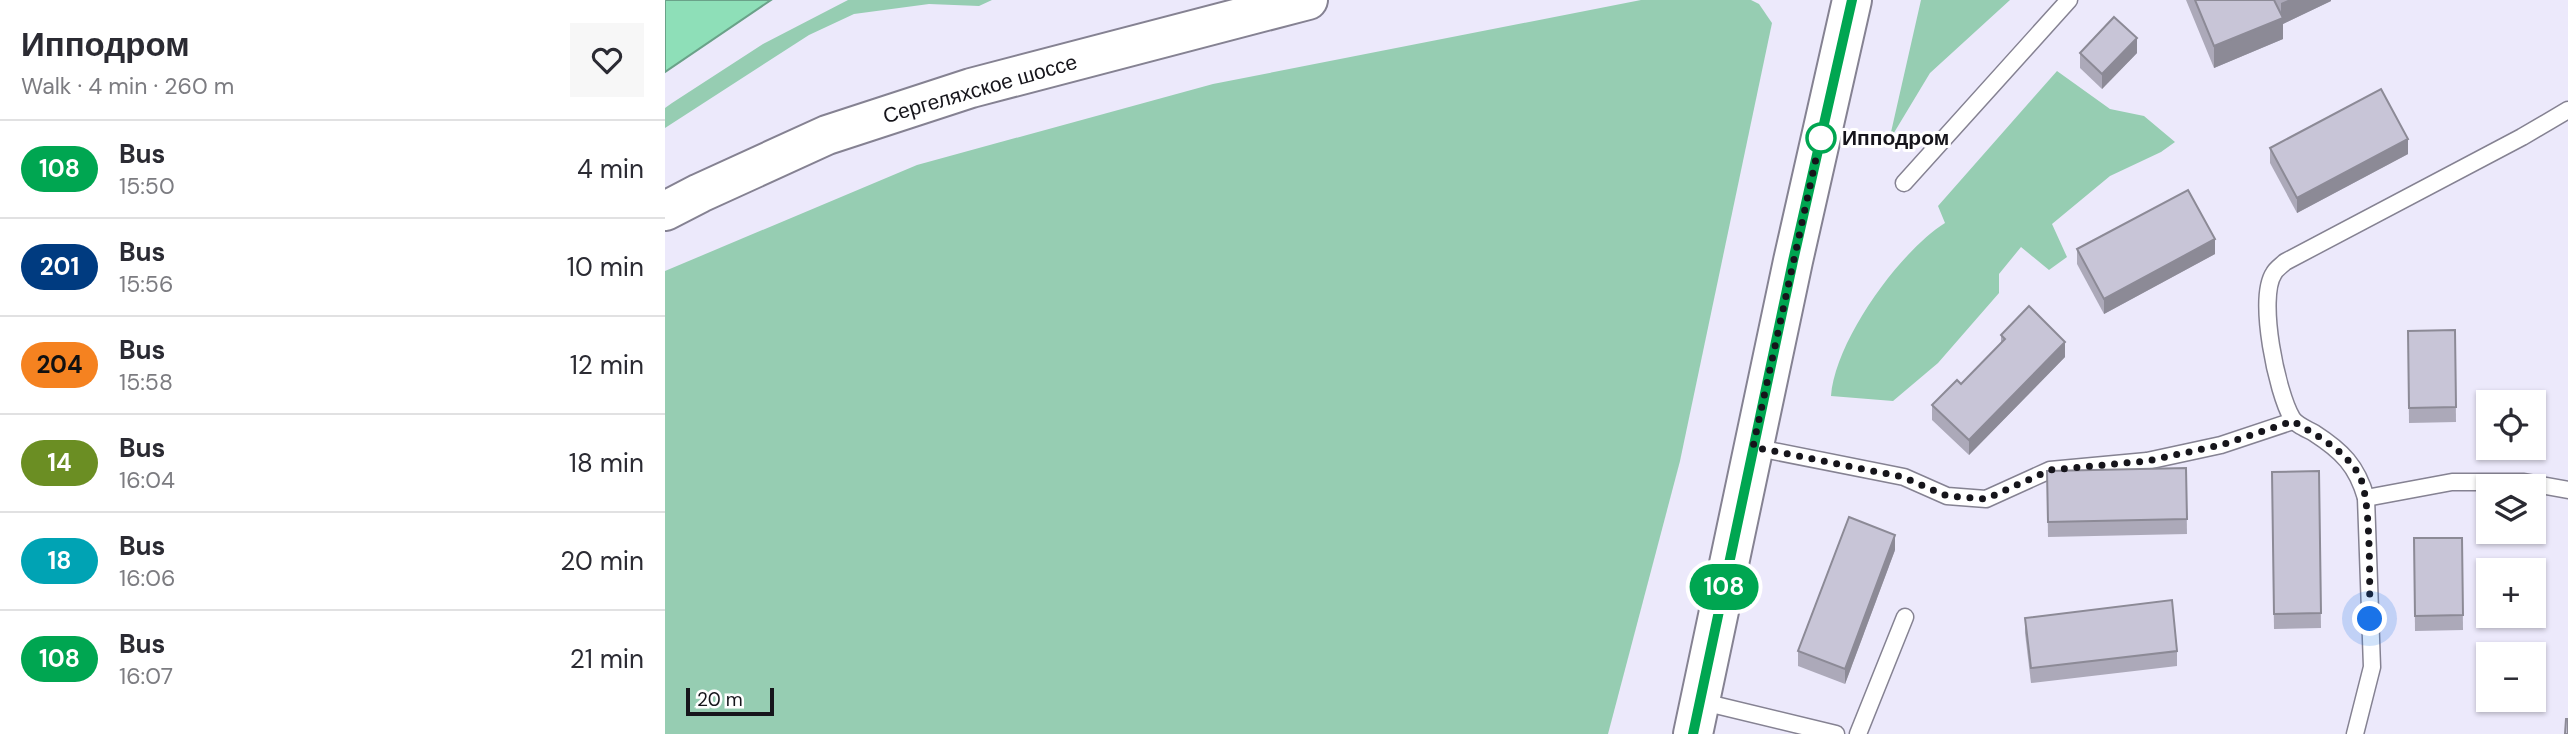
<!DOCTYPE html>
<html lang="en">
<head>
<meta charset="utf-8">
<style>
	:root { --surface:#fff; --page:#f7f7f7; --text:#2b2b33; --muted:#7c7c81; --line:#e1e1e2 }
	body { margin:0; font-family:"DM Sans",sans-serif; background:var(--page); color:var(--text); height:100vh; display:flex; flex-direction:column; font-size:26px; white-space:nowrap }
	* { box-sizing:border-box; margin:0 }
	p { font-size:23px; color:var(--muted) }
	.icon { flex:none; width:38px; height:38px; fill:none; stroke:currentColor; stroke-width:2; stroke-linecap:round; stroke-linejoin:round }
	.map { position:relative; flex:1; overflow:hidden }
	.panel { display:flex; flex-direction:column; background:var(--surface); width:665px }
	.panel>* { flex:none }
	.badge { padding:0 14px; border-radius:23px; font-size:24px; line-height:46px }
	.controls { position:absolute; left:1811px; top:390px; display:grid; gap:14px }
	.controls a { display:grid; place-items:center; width:70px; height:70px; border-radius:0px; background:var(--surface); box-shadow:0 2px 5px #0004; font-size:35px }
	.scale { position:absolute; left:21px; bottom:18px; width:88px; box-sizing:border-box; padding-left:7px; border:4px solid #16151b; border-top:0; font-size:19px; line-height:24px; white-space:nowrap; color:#16151b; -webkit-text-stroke:5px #fff; paint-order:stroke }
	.you { position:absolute; width:35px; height:35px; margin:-18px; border:5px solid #fff; border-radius:50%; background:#1a73e8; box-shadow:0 0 0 10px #1a73e833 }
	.map>.badge { position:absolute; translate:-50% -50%; box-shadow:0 0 0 4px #fff }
	.round { display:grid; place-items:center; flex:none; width:74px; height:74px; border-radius:0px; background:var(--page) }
	.overview { display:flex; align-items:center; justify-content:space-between; height:119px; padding:0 21px }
	h1 { font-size:33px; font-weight:700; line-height:52px }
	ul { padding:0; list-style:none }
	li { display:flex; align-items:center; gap:21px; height:98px; padding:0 21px; border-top:2px solid var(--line) }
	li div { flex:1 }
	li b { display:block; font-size:26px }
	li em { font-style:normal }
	li .badge { min-width:77px; font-weight:700; text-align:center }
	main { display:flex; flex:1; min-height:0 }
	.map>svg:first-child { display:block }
	.green { fill:#96cdb2 }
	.water { fill:#8edfb8; stroke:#6aa289; stroke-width:2 }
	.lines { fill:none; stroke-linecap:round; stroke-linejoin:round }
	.service-casing { stroke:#858292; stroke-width:19 }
	.primary-casing { stroke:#858292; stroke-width:42 }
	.service { stroke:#fff; stroke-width:16 }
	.primary { stroke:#fff; stroke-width:38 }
	.wall { fill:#aca9b9 }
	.shaded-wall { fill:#8c8a96 }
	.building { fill:#c8c5d7; stroke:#8c8a96; stroke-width:2 }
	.line-casing { stroke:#fff; stroke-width:16 }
	.line { stroke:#00a651; stroke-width:10 }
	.walk { stroke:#16151b; stroke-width:7; stroke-dasharray:0 12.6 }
	.stop-dot { fill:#fff; stroke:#00a651; stroke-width:3.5 }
	.labels { text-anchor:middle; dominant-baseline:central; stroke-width:6; stroke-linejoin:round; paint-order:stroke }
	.street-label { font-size:21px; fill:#16151b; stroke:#fff }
	.stop-label { font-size:21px; font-weight:bold; fill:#16151b; stroke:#fff; text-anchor:start }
</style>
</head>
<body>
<main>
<section class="panel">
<div class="overview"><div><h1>Ипподром</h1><p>Walk · 4 min · 260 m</p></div><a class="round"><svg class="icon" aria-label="heart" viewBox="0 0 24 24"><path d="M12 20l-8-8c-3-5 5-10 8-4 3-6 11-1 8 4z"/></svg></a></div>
<ul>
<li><span class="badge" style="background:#00a651;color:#fff">108</span><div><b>Bus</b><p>15:50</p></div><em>4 min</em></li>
<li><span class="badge" style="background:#003b80;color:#fff">201</span><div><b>Bus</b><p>15:56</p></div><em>10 min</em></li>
<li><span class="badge" style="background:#f58220;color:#111">204</span><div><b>Bus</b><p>15:58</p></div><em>12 min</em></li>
<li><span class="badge" style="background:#6b8e23;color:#fff">14</span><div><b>Bus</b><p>16:04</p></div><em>18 min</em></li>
<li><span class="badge" style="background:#00a3b4;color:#fff">18</span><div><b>Bus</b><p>16:06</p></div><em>20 min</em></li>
<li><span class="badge" style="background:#00a651;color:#fff">108</span><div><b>Bus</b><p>16:07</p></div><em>21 min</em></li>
</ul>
</section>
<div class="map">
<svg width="1903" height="734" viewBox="0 0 1903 734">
	<rect width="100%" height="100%" fill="#ece9fb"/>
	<!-- green -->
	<g class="green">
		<path d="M183,0H327L314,6L264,4L189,14L144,35L0,128V108L7,103L98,44Z"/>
		<path d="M976,0H1086L1094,4L1107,23L1015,461L943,734H0V271L252,165L548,84Z"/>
		<path d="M1256,0H1345L1265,73L1224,141Z"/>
		<path d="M1392,71L1445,109L1479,116L1510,142L1496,152L1445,176L1387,224L1402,257L1384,270L1356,247L1334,274V293L1273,363L1228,401L1166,396C1170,341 1234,252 1280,223L1273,206Z"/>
	</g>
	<!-- water -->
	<path class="water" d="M0,0H106L0,72Z"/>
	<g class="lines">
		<!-- service casing -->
		<g class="service-casing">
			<g id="service">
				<path d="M1239,183L1404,0"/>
				<path d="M1088,447L1239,477L1282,496L1321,499L1385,470L1482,461L1556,445L1628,421"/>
				<path d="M1701,498L1787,482H1859L1903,490"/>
				<path d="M1034,701L1171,734"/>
				<path d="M1193,734L1240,617"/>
				<path d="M1690,734L1707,667L1701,498C1692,466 1677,451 1649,433C1642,429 1631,425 1627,418C1612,393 1592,298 1609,273C1611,269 1617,265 1620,262L1857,137L1903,110"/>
			</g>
		</g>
		<!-- primary casing -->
		<g class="primary-casing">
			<g id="primary">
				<path d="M0,211L35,193L162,135L306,88L643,0"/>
				<path d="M1028,734L1128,261L1187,0"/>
			</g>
		</g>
		<!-- service -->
		<use href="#service" class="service"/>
		<!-- primary -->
		<use href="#primary" class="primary"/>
	</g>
	<!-- wall -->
	<g class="wall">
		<path d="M1521,0H1666V1L1618,24V39L1549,68Z"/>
		<path d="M1415,53H1472L1437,89L1415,68Z"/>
		<path d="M1605,148L1743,154L1632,213L1605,163Z"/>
		<path d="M1412,249L1550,254L1439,314L1412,264Z"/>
		<path d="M1790,330L1791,422L1744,423L1743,331Z"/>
		<path d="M1336,335L1400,357L1304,455L1267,420V405L1296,384L1336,343Z"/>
		<path d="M1521,468L1522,534L1383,537L1382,471Z"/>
		<path d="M1654,471L1656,628L1609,629L1607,472Z"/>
		<path d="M1749,538H1797L1798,630L1750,631Z"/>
		<path d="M1230,550L1180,684L1133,666V651Z"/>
		<path d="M1360,618L1512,651V666L1366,683L1360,633Z"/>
	</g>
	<!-- shaded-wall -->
	<g class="shaded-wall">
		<path d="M1623,0H1666V1L1618,24V39L1549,68V46L1616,18V3Z"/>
		<path d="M1472,38V53L1437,89V74Z"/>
		<path d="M1743,139V154L1632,213V198Z"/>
		<path d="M1550,239V254L1439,314V299Z"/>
		<path d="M1400,342V357L1304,455V440Z"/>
		<path d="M1230,535V550L1180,684V669Z"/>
	</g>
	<!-- building -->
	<g class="building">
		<path d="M1530,0H1609L1618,18L1549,46Z"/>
		<path d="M1449,17L1472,38L1437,74L1415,53Z"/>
		<path d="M1716,89L1743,139L1632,198L1605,148Z"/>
		<path d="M1523,190L1550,239L1439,299L1412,249Z"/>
		<path d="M1364,306L1400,342L1304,440L1267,405L1292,380L1296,384L1340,339L1336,335Z"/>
		<path d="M1790,330L1791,407L1744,408L1743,331Z"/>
		<path d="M1521,468L1522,519L1383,522L1382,471Z"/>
		<path d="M1654,471L1656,613L1609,614L1607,472Z"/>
		<path d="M1184,517L1230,535L1180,669L1133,651Z"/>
		<path d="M1749,538H1797L1798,615L1750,616Z"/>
		<path d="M1507,600L1512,651L1366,668L1360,618Z"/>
		<path d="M1901,719H1903V734H1900Z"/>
	</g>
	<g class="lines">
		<!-- line casing -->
		<g class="line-casing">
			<path id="line" d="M1028,734L1128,261L1187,0"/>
		</g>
		<!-- line -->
		<use href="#line" class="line"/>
		<!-- walk -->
		<path class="walk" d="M1156,138L1157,131L1088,447L1238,477L1282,496L1321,499L1385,470L1482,461L1556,445L1628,421C1651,435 1680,450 1694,475C1707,498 1704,588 1705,619"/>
	</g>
	<!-- markers -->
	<circle class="stop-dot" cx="1156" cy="138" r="14"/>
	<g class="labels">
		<!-- street labels -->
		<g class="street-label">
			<text transform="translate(315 89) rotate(-16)">Сергеляхское шоссе</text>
		</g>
		<!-- stop labels -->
		<g class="stop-label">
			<text x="1177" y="138">Ипподром</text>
		</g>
	</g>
</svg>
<div class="controls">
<a><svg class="icon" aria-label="locate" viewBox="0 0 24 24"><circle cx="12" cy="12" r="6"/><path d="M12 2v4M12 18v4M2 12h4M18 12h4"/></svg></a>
<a><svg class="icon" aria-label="layers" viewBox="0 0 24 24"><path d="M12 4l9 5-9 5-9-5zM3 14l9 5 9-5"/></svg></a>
<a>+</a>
<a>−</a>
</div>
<div class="scale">20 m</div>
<div class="you" style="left:1705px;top:619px"></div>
<b class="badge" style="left:1059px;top:587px;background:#00a651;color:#fff">108</b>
</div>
</main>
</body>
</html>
